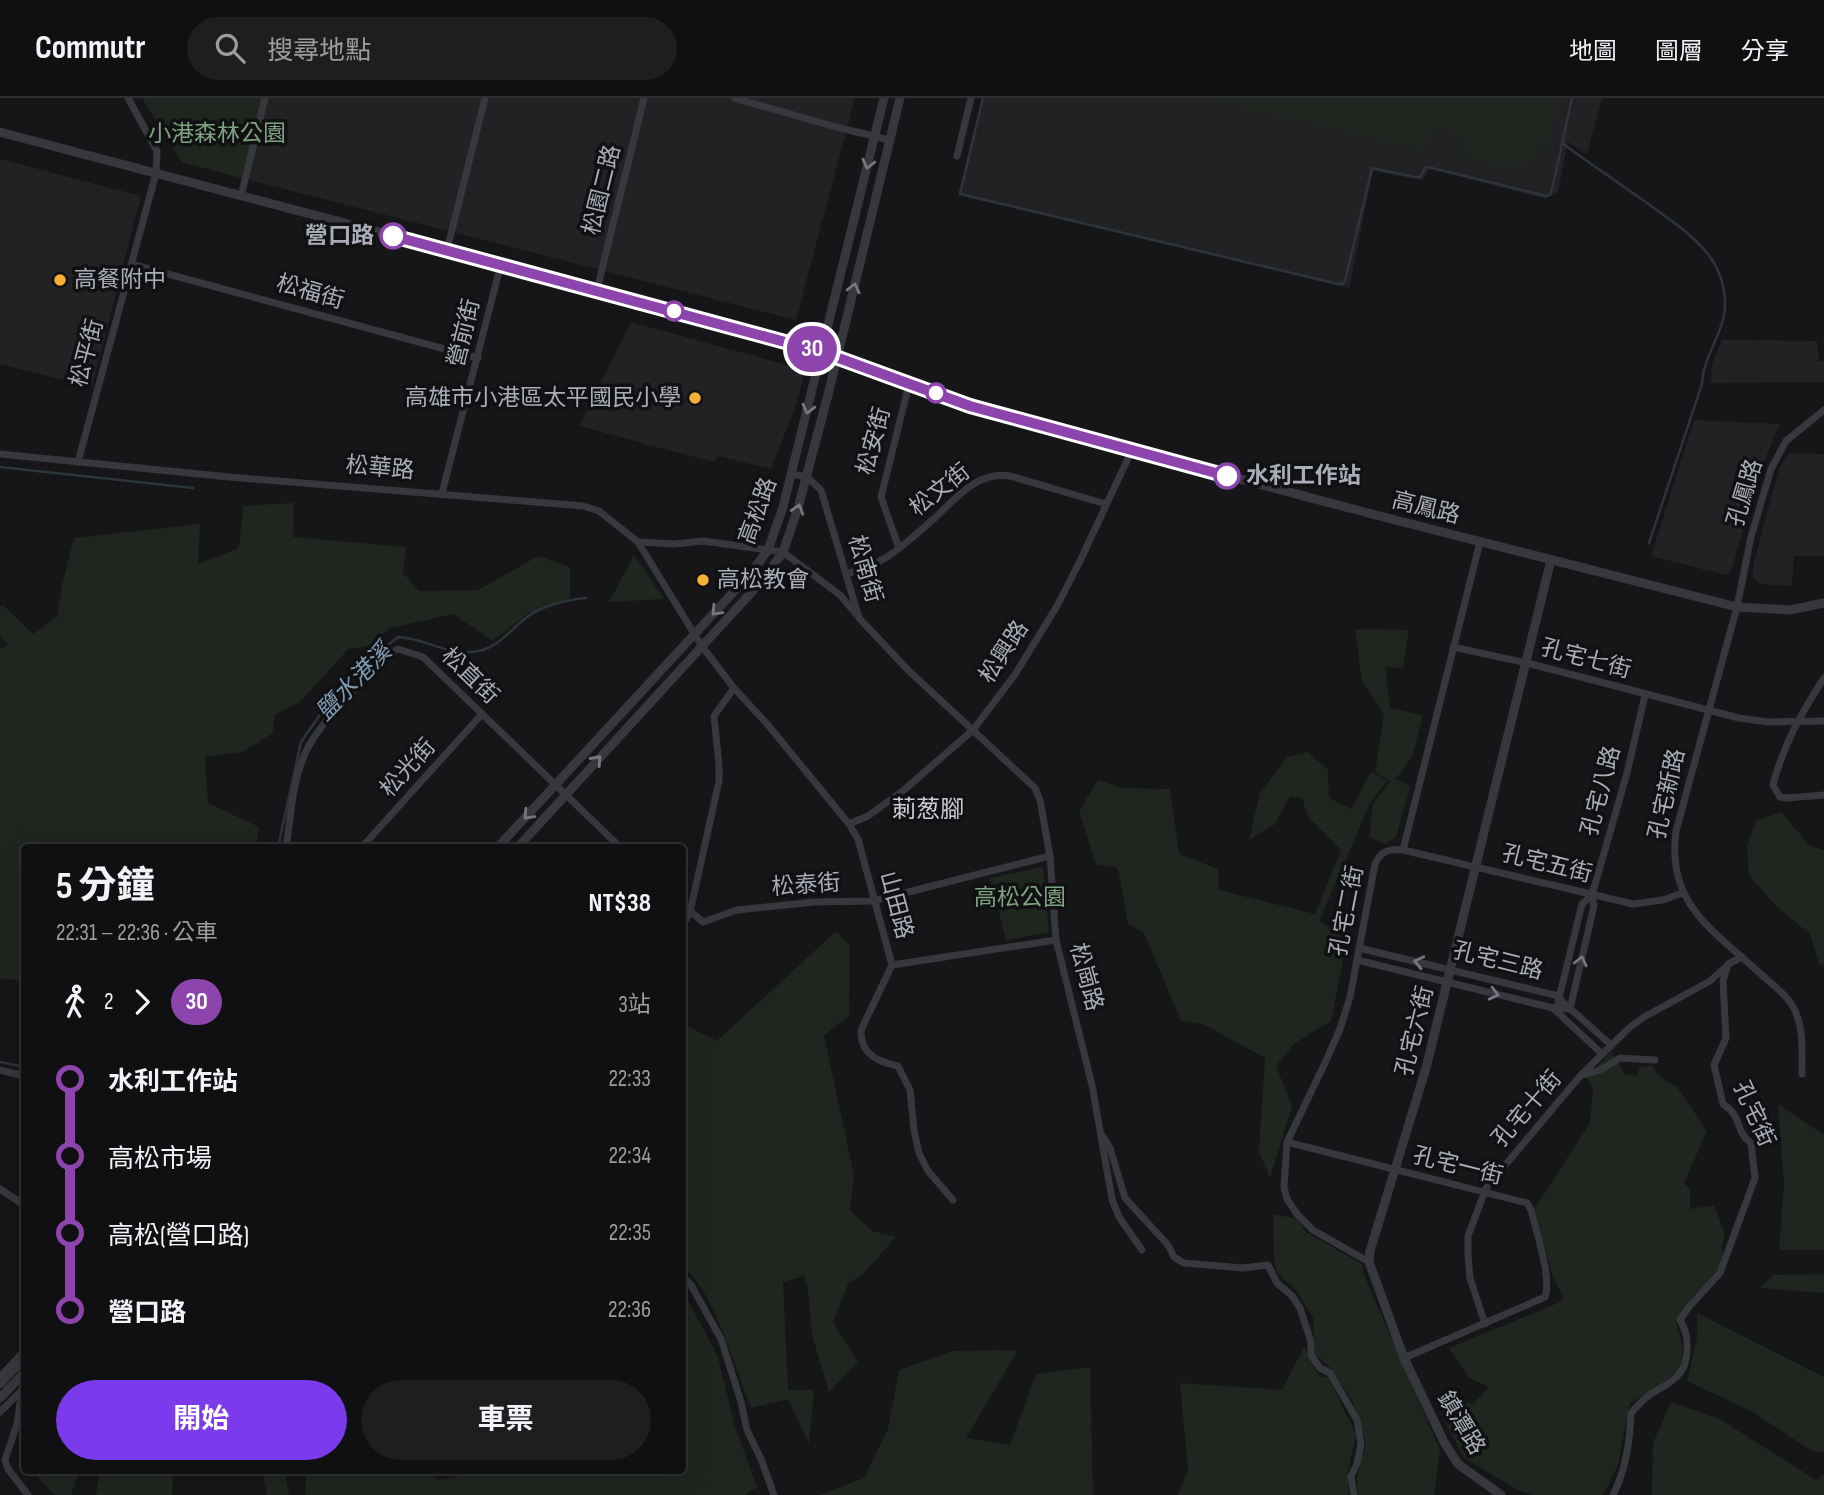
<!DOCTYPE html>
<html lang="zh-TW">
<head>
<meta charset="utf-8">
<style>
	:root { --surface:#101012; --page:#1e1e20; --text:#f1f3f6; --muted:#9c9d9f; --line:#303032; --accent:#7c3aed }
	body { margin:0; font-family:"Sofia Sans Condensed","Noto Sans TC",sans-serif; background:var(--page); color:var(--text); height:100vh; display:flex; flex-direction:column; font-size:26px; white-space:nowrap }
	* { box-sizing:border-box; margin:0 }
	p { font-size:23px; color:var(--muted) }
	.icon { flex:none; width:38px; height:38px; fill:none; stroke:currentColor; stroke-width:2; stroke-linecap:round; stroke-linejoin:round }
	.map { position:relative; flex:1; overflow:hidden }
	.drawer { position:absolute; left:21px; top:746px; width:665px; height:630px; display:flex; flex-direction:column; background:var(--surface); border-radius:7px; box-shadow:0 7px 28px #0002,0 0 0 2px var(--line) }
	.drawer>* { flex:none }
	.badge { padding:0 14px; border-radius:23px; font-size:24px; line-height:46px }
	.map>.badge { position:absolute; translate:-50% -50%; box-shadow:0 0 0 4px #fff }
	.legs { display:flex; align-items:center; gap:10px; height:77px; padding:0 35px; font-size:23px }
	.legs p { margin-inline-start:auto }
	.headline { display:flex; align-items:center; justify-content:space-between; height:119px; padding:0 35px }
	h1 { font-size:38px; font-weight:700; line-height:52px }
	.action { display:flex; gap:14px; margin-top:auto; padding:14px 35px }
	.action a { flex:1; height:80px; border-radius:42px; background:var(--accent); color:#fff; font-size:28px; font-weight:700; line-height:80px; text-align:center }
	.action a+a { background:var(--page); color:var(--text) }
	ul { padding:0 35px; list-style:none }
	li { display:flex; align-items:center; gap:24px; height:77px; font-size:26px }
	li i { display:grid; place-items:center; width:10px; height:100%; margin:0 9px; background:currentColor }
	li i::after { content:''; width:18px; height:18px; margin:-9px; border:5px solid; border-radius:50%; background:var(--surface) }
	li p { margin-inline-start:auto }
	li:first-child i { background:linear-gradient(#0000 50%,currentColor 0) }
	li:last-child i { background:linear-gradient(currentColor 50%,#0000 0) }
	header { display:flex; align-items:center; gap:42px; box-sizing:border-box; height:98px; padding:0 35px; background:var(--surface); border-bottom:2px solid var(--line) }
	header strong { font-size:33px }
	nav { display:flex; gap:38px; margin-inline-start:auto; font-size:24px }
	.search { width:490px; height:63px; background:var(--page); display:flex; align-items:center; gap:18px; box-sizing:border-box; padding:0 24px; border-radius:38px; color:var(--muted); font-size:26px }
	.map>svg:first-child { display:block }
	.built { fill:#222225 }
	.green { fill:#1e261f }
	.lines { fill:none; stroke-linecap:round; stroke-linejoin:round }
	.stream { stroke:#2c353c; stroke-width:2.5 }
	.minor { stroke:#37383d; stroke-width:7 }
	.tertiary { stroke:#37383d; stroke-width:9 }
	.oneway { stroke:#757881 }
	.line-1-casing { stroke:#fff; stroke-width:16 }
	.line-1 { stroke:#8e44ad; stroke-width:10 }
	.stop-1-dot { fill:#fff; stroke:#8e44ad; stroke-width:3.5 }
	.poi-dot { fill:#f2b134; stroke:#111113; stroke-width:2.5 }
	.labels { text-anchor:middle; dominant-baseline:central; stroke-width:7; stroke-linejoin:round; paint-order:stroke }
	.park-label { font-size:23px; fill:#7fa381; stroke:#111113 }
	.street-label { font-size:23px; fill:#a8adb8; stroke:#111113 }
	.stop-label { font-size:23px; font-weight:bold; fill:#a8adb8; stroke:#111113; text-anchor:end }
	.poi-label { font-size:23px; fill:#a8adb8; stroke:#111113; text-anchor:start }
	.water-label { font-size:24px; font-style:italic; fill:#7f9bb3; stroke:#111113 }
	.neighbourhood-label { font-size:24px; fill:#c9ccd4; stroke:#111113 }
</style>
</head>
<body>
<header>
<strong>Commutr</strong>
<div class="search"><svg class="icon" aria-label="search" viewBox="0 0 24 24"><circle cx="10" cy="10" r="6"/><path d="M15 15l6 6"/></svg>搜尋地點</div>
<nav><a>地圖</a><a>圖層</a><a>分享</a></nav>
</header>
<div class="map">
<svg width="1824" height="1397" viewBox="0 0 1824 1397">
	<rect width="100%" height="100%" fill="#161618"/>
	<!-- built -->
	<g class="built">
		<path d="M264,0H855L796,222L245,81Z"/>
		<path d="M982,0H1602L1587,56L1568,44L1558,94L1546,101L1430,71L1422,82L1373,73L1349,190L958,97Z"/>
		<path d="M0,61L141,98L92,289L0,266Z"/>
		<path d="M631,224L801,271L803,282L792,318L771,371L718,358L713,364L579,328Z"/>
		<path d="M1722,242L1817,243L1819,263H1824V284L1711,285L1712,266Z"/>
		<path d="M1694,322L1780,326L1759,375L1731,474L1725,477L1651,458Z"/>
		<path d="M1789,355L1824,356V458H1794L1792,488L1759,486L1753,479V468L1779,371Z"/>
	</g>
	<!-- green -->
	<g class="green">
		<path d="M142,0H264L245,81L182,64Z"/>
		<path d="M1202,0H1560C1542,73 1534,75 1461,60L1465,44L1463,36L1436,29L1432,32L1427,52Z"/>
		<path d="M294,405L293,439L406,449L403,475L419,493L478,492L538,458L570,469V500L527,516L493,543L453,516L391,530L368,548L348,551L301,603L275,617L273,635L242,654L205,659L208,705L259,729L256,749H94L93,747L92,749H24V882L0,881V551L8,547L0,538V509L3,507L33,536L57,519L63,483L74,440L200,426L198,466L239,450L243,408Z"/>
		<path d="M634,457L664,501L609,504Z"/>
		<path d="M1355,531L1409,532L1403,570L1385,569L1390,610L1423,617L1412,659L1395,682H1400L1410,689L1396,739L1386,746L1369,739L1373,705L1391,683L1375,675L1384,615L1362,584Z"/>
		<path d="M1308,654L1328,672L1329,700L1351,711L1371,674L1387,683L1370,705L1319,823L1347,842L1331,923L1295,945L1276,968L1292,1008L1270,1080L1259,1054L1265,960L1203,926L1181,923L1144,835L1128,826L1118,770L1096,766L1079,713L1098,682L1123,690L1170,691L1179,756L1218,771L1219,792L1315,816L1341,752L1308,719L1302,700L1290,698L1274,727L1249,742L1260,695L1287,659Z"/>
		<path d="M1781,714L1810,748L1824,752V867L1819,866L1810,836L1775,807L1749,777L1747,747L1756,723Z"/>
		<path d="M1043,769L1049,834L1006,842L990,780Z"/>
		<path d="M836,833L850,848L849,918L824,937L854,1077L850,1112L872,1133L896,1139L864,1175L848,1186L833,1224L858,1264L829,1294L812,1237L808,1191L804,1178L783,1184L788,1292H814L809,1346L788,1301L751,1310C736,1272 713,1192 683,1168L682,925L717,943Z"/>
		<path d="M1611,954L1625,976L1637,978L1640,969L1653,967L1657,977L1677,989L1707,1033L1684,1085L1690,1091V1111L1714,1107L1725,1136L1721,1150L1724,1156L1716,1180L1676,1225C1681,1237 1685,1256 1680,1269C1675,1280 1641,1298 1630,1305L1618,1367L1603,1397H1535L1517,1392L1464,1360L1441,1316L1456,1302L1473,1306L1489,1289L1469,1280L1449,1250L1558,1205L1565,1198L1562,1197L1553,1179L1534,1111L1590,1025L1593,990L1587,979Z"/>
		<path d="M1778,1006L1824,1037V1152H1779L1784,1086Z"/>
		<path d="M1273,1116L1297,1121L1306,1134L1362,1166L1364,1177L1440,1352L1434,1397H1358L1357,1380L1366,1344L1352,1302L1328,1267L1315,1257L1313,1219L1297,1193L1277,1175L1274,1160Z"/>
		<path d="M1824,1176V1195L1760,1190L1773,1177Z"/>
		<path d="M683,1197L689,1204L718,1259L735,1329L757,1389L745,1397H305L306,1372H428L437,1382L471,1376L469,1372H682Z"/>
		<path d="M1697,1215L1824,1279V1354L1812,1353L1751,1313L1687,1283L1697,1240Z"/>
		<path d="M1304,1249L1319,1278L1329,1280L1356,1337L1348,1372L1349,1397H1178L1188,1371L1180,1285L1282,1292Z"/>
		<path d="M1018,1252L966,1340L1010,1347L1036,1276L1090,1269L1093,1397H819L864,1380L888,1331L899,1272L953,1253Z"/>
		<path d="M1671,1304L1720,1321L1816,1382L1824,1376V1397H1652L1653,1345Z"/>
		<path d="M40,1372H80L71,1397H55L35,1376Z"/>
		<path d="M100,1372H173L172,1397H96Z"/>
		<path d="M262,1372H285L289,1397H267Z"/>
	</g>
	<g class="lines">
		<!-- stream -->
		<g class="stream">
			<path d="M983,0L960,96L1338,186H1343L1345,183L1372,70L1415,79H1420L1426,69L1432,70L1546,98L1550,97L1553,87L1572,0"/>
			<path d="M1562,45C1592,67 1623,88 1654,110C1673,124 1696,139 1710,159C1719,171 1725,189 1725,204C1726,233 1703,257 1702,286L1649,445"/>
			<path d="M0,369L193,390"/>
			<path d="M278,749L301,644L324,611L375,558L398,539C425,540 443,556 471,554C498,553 509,531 530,517C547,506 566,502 586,500"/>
			<path d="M0,964L24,969"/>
		</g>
		<!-- minor -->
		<g class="minor">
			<path d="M734,0L836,29L890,42"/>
			<path d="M957,58L971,0"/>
			<path d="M241,98L265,0"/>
			<path d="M447,152L485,0"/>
			<path d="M131,166L478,260"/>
			<path d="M597,192L644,0"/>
			<path d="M0,356L229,379L583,408L599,413L638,444L701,547L734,590L768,627L849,726L858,741L892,867L861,932C860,956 878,964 898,968L910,992L914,1032L919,1055L928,1073L953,1102"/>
			<path d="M78,364L156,75L157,53L128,0"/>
			<path d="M792,376L807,379L821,392L859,520L908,572L1035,690L1040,702L1050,758L1056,842L1092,987L1112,1101L1119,1119L1142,1152"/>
			<path d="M442,395L501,166"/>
			<path d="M638,444L674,446L703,443L783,454L840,497L857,517"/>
			<path d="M899,450L881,399L909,286"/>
			<path d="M847,476C861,471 875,467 887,459C905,447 921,432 937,418C958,398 978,373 1010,378L1106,406"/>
			<path d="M1453,549L1527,565L1739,620L1768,624L1824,623"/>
			<path d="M1824,580C1801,616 1784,645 1773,687L1780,699L1786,700L1824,697"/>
			<path d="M849,726L868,718L904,692L973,632L1016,575L1057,508L1080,463L1131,354"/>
			<path d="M286,749C291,719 292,686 304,658C317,625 363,584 387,557L398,551L423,559L620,749"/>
			<path d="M362,749L482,616"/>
			<path d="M1403,752L1633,806L1663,802L1682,795"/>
			<path d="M682,806L703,824L737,812L814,804L873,803L1050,758"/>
			<path d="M682,829L690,814L719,683V667L714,618L734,590"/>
			<path d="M1359,850L1555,897L1611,947"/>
			<path d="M1357,862L1553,910L1602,956"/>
			<path d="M892,867L1056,842"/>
			<path d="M1558,904L1582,806L1592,797"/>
			<path d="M1553,910L1570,911L1594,808L1592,797L1627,675L1645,597"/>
			<path d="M0,972L24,978"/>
			<path d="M1802,976C1802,954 1804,926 1792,907C1785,895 1771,886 1762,877C1713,832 1666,806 1676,733L1737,509L1751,439L1771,371L1786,343L1824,312"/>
			<path d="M1583,977L1600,972L1620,960L1655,962"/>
			<path d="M1102,1037L1110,1050L1125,1100L1168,1147L1174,1159L1184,1165L1243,1170L1268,1167L1277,1185L1292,1198L1300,1210L1311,1244V1257L1320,1270L1330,1275L1357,1322L1361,1346L1357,1366L1351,1378L1354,1397"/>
			<path d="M1287,1044L1527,1105L1531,1112C1536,1133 1552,1180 1545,1199L1404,1260"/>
			<path d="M0,1091L24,1107"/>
			<path d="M1369,1164L1313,1132L1297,1116L1287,1101L1284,1089L1287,1044L1325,965L1340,931L1350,899L1375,766C1381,753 1389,750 1403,752L1480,444"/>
			<path d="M682,1178L691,1187L721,1241L741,1304L747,1332L761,1361L774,1397"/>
			<path d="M1485,1226L1470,1180L1468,1156V1138L1486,1090L1581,977L1629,930L1644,919L1710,883L1728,867"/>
			<path d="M0,1279L24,1253"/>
			<path d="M22,1291L17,1326L5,1362L8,1371L28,1397"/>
			<path d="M0,1314L22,1292"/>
			<path d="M1613,1397C1626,1372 1630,1342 1631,1315C1637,1308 1643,1301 1651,1296C1670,1284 1686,1279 1687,1253C1688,1240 1686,1233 1680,1222L1688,1210L1720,1175L1755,1080L1751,1045C1734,1033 1744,1020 1723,1006L1714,967L1726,940L1723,883L1728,866L1742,859"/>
		</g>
		<!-- tertiary -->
		<g class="tertiary">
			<path d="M0,34L538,176L823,254L970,308L1025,324L1368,415L1737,509L1790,512L1824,505"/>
			<path d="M498,749L751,475L768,452L783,409L884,0"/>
			<path d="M518,749L760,485L783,454L798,410L829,293L900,0"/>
			<path d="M0,1286L24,1260"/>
			<path d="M0,1300L24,1275"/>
			<path d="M1501,1397L1458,1366L1444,1344L1404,1260L1369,1164L1370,1153L1426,970L1551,462"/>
		</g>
	</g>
	<!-- one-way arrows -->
	<defs><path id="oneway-chevron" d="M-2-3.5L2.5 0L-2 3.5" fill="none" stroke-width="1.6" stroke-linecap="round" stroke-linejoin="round" transform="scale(1.75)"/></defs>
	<g class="oneway">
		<use href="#oneway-chevron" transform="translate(868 66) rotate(104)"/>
		<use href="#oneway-chevron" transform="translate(854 190) rotate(-76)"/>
		<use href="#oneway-chevron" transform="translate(808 311) rotate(104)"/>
		<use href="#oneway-chevron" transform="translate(798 411) rotate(-73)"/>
		<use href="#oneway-chevron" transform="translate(716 513) rotate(133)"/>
		<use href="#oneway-chevron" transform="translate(597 662) rotate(-48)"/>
		<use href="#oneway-chevron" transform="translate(528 717) rotate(133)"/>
		<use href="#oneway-chevron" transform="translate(1581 863) rotate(-77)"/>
		<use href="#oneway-chevron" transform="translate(1419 864) rotate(-167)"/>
		<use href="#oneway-chevron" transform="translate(1494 896) rotate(14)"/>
	</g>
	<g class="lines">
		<!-- line-1 casing -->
		<g class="line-1-casing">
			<path id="line-1" d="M393,138L822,254L970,308L1227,378"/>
		</g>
		<!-- line-1 -->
		<use href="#line-1" class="line-1"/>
	</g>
	<!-- markers -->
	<g class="stop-1-dot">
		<circle cx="393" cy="138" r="12"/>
		<circle cx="674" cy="213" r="9"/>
		<circle cx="936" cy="295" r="9"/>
		<circle cx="1227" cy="378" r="12"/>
	</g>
	<g class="poi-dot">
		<circle cx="60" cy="182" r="7"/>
		<circle cx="695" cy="300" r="7"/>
		<circle cx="703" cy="482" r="7"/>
	</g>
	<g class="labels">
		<!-- park labels -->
		<g class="park-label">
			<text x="217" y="36">小港森林公園</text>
			<text x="1020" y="800">高松公園</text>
		</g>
		<!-- street labels -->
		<g class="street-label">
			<text transform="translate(602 92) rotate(-76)">松園二路</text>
			<text transform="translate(310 194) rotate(16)">松福街</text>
			<text transform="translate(464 235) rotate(-76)">營前街</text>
			<text transform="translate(87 255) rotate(-75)">松平街</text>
			<text transform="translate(874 343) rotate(-75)">松安街</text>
			<text transform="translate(380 370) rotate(5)">松華路</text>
			<text transform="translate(940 392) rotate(-38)">松文街</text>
			<text transform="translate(1745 395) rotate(-73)">孔鳳路</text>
			<text transform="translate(1426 410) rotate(14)">高鳳路</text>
			<text transform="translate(758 413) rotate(-70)">高松路</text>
			<text transform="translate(865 471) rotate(74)">松南街</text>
			<text transform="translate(1004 554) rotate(-57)">松興路</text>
			<text transform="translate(1586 561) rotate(15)">孔宅七街</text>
			<text transform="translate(470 578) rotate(44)">松直街</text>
			<text transform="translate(408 670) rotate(-48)">松光街</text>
			<text transform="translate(1601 693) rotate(-75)">孔宅八路</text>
			<text transform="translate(1667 696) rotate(-77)">孔宅新路</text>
			<text transform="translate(1547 766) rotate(14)">孔宅五街</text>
			<text transform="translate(806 787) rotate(-4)">松泰街</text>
			<text transform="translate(896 807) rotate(75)">山田路</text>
			<text transform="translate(1347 813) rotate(-79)">孔宅二街</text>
			<text transform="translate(1498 863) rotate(14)">孔宅三路</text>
			<text transform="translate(1086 879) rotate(75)">松崗路</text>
			<text transform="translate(1415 933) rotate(-76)">孔宅六街</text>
			<text transform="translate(1527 1011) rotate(-49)">孔宅十街</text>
			<text transform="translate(1754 1016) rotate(66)">孔宅街</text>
			<text transform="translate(1458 1068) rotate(14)">孔宅一街</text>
			<text transform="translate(1461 1325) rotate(59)">鎮潭路</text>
		</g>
		<!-- stop labels -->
		<g class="stop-label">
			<text x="374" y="138">營口路</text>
			<text x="1246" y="378" text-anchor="start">水利工作站</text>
		</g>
		<!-- poi labels -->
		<g class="poi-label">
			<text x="74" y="182">高餐附中</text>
			<text x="681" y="300" text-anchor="end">高雄市小港區太平國民小學</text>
			<text x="717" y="482">高松教會</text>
		</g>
		<!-- water labels -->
		<g class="water-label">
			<text transform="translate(354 584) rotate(-46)">鹽水港溪</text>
		</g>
		<!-- neighbourhood labels -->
		<g class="neighbourhood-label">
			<text x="928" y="711">莿葱腳</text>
		</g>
	</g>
</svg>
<b class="badge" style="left:812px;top:251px;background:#8e44ad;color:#fff">30</b>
<section class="drawer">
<div class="headline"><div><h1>5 分鐘</h1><p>22:31 – 22:36 · 公車</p></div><b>NT$38</b></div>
<div class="legs"><svg class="icon" aria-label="walk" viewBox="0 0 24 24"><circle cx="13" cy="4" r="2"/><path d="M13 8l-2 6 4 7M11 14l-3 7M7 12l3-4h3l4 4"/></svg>2<svg class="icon" aria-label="forward" viewBox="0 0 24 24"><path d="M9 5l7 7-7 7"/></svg><b class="badge" style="background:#8e44ad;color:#fff">30</b><p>3站</p></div>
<ul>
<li><i style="color:#8e44ad"></i><b>水利工作站</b><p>22:33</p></li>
<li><i style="color:#8e44ad"></i><span>高松市場</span><p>22:34</p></li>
<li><i style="color:#8e44ad"></i><span>高松(營口路)</span><p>22:35</p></li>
<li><i style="color:#8e44ad"></i><b>營口路</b><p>22:36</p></li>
</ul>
<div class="action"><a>開始</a><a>車票</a></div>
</section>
</div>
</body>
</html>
